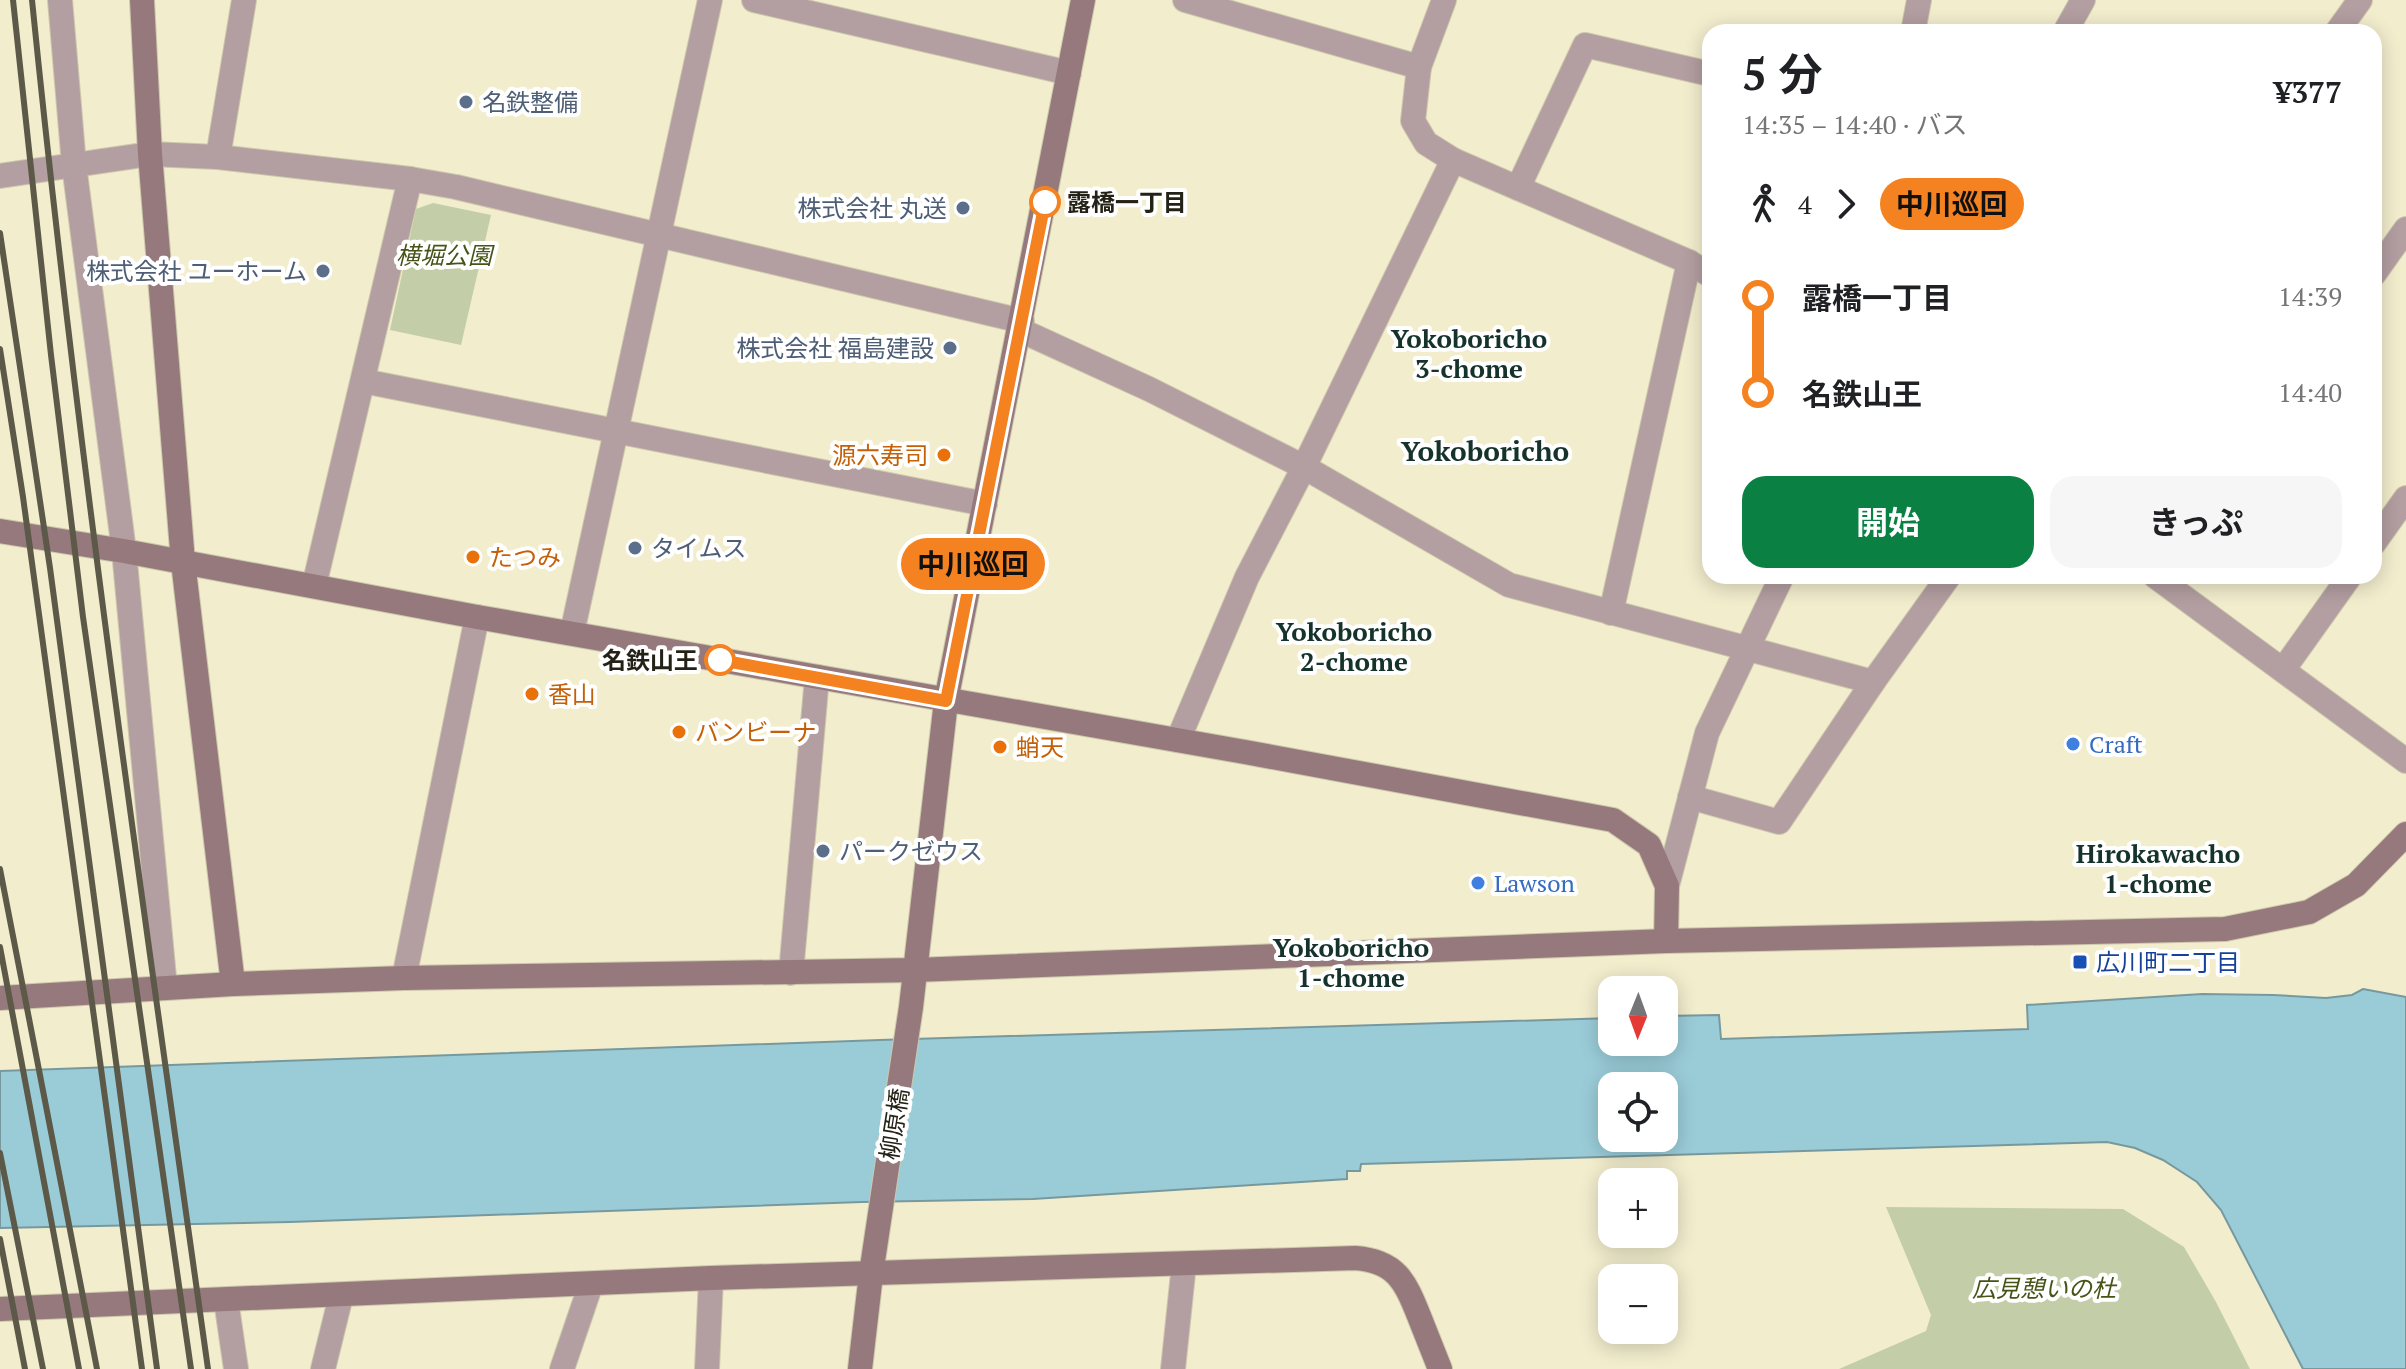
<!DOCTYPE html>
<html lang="ja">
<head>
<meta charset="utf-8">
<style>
	:root { --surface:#fff; --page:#f6f6f6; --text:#202124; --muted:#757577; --accent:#0b8043 }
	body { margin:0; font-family:"PT Serif","Noto Sans JP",serif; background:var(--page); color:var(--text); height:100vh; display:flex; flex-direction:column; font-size:30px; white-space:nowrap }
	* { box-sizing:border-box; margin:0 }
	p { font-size:26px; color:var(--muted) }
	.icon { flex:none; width:44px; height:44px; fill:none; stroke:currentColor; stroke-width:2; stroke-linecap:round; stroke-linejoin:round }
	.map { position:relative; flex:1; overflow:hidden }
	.panel { position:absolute; left:1702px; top:24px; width:680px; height:560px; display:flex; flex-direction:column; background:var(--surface); border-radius:24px; box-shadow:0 4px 20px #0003 }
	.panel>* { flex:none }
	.badge { padding:0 16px; border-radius:26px; font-size:28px; line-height:52px }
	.needle { width:52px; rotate:181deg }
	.tools { position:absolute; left:1598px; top:976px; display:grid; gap:16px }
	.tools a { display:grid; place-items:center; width:80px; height:80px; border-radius:16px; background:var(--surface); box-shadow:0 4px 20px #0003; font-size:40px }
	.map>.badge { position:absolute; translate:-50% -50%; box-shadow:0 0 0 4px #fff }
	.legs { display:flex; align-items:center; gap:12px; height:88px; padding:0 40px; font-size:26px }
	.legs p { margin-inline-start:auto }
	.summary { display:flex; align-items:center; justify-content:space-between; height:136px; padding:0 40px }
	h1 { font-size:44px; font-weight:700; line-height:60px }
	.action { display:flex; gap:16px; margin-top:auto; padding:16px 40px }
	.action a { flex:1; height:92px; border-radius:24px; background:var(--accent); color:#fff; font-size:32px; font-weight:700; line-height:92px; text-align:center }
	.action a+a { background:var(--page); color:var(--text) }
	ul { padding:0 40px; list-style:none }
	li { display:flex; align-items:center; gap:28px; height:96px; font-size:30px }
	li i { display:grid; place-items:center; width:12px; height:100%; margin:0 10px; background:currentColor }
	li i::after { content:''; width:20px; height:20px; margin:-10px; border:6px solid; border-radius:50%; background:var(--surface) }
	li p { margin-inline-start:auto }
	li:first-child i { background:linear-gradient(#0000 50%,currentColor 0) }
	li:last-child i { background:linear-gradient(currentColor 50%,#0000 0) }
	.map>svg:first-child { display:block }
	.green { fill:#c3cea8 }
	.water { fill:#9accd8; stroke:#77999e; stroke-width:2; fill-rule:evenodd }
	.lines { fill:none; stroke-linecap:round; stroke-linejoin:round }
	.street-casing { stroke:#cdc8ac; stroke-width:26 }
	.secondary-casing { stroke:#cdc8ac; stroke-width:26 }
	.street { stroke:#b39ea1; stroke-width:24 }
	.secondary { stroke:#96797c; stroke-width:24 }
	.rail { stroke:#5c5948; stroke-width:6 }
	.line-1-casing { stroke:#fff; stroke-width:18 }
	.line-1 { stroke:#f58220; stroke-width:12 }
	.service-dot { fill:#5c6f8a; stroke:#fff; stroke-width:3 }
	.stop-1-dot { fill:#fff; stroke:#f58220; stroke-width:4 }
	.food-dot { fill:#e8710a; stroke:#fff; stroke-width:3 }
	.shop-dot { fill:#3f7fe0; stroke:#fff; stroke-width:3 }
	.transit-dot { fill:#1a4fb4; stroke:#fff; stroke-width:3 }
	.labels { text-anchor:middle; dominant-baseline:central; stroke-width:8; stroke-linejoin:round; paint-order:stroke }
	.service-label { font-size:24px; fill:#4e5e75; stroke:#fff; text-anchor:start }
	.stop-label { font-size:24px; font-weight:bold; fill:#242216; stroke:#fff; text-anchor:start }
	.park-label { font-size:24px; font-style:italic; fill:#475418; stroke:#fff }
	.food-label { font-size:24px; fill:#c56008; stroke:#fff; text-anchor:start }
	.shop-label { font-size:24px; fill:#366cbe; stroke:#fff; text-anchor:start }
	.transit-label { font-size:24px; fill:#164399; stroke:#fff; text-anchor:start }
	.street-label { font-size:24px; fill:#242216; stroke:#fff }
	.neighbourhood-label { font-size:26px; font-weight:bold; fill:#15332a; stroke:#fff }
	.quarter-label { font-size:28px; font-weight:bold; fill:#15332a; stroke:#fff }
</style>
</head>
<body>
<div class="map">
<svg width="2406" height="1369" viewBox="0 0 2406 1369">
	<rect width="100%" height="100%" fill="#f2edcd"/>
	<!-- green -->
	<g class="green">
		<path d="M433,203L491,215L461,345L390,330L416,209Z"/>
		<path d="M1886,1207L2123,1209L2184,1247L2216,1302L2250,1369H1839L1926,1331L1931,1315Z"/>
	</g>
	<!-- water -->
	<path class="water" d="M2363,989L2406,997V1369H2303L2221,1210L2197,1182L2163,1160L2135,1148L2107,1142L1361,1164L1360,1171H1347V1179L1033,1199L862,1202L290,1222L0,1228V1071L880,1040L1612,1018V1042H1664V1016L1719,1015L1721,1039L2028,1029L2027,1005L2202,994L2273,995L2326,998L2352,995ZM1612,1086H1664V1138H1612Z"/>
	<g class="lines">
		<!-- street casing -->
		<g class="street-casing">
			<g id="street">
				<path d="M60,0L74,165L124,551L165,988"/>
				<path d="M754,0L1069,73"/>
				<path d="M1185,0L1419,67L1413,121L1426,143L1453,160L1689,262L1710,275"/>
				<path d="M1913,32L1919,0"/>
				<path d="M2065,32L2083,0"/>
				<path d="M2337,32L2360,0"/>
				<path d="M1419,67L1444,0"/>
				<path d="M218,157L244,0"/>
				<path d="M0,176L150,154L218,157L410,179L456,187L1022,321"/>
				<path d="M1518,188L1585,45L1710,74"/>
				<path d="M2374,274L2406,229"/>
				<path d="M1020,330L1149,389L1304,467L1509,585L1873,682"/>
				<path d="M363,381L985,504"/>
				<path d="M2374,543L2406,498"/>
				<path d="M2155,576L2406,761"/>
				<path d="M314,586L410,179"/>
				<path d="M1611,613L1689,262"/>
				<path d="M572,633L710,0"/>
				<path d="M2283,670L2350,576"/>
				<path d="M1178,740L1247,577L1304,467L1453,160"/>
				<path d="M1690,797L1779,822L1873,682L1949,576"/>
				<path d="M1667,886L1707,733L1782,576"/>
				<path d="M791,973L817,677"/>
				<path d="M404,978L477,617"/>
				<path d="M226,1300L236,1369"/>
				<path d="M323,1369L341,1296"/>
				<path d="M562,1369L591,1284"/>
				<path d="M707,1369L711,1278"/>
				<path d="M1173,1369L1184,1264"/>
			</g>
		</g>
		<!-- secondary casing -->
		<g class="secondary-casing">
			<g id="secondary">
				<path d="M142,0L150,154L183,562L233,984"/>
				<path d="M0,531L124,551L477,617L1245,752L1613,820L1649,845L1667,886L1666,941"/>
				<path d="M0,998L233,984L404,978L915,970L1666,941L2225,929L2309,912L2356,885L2406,834"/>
				<path d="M0,1309L711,1278L1355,1258C1396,1261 1405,1281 1419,1316C1426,1334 1433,1351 1440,1369"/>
				<path d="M860,1369L871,1274L911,1007L946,701L1083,0"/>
			</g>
		</g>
		<!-- street -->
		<use href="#street" class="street"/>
		<!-- secondary -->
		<use href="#secondary" class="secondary"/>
		<!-- rail -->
		<g class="rail">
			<path d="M13,0L51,355L83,617L191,1369"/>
			<path d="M32,0C78,458 144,913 208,1369"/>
			<path d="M0,233L50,568L157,1369"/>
			<path d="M0,349L23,497L142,1369"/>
			<path d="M0,869L97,1369"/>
			<path d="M0,947L79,1369"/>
			<path d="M0,1153L43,1369"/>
			<path d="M0,1239L25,1369"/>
		</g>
	</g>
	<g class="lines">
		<!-- line-1 casing -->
		<g class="line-1-casing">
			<path id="line-1" d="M720,660L946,701L1045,202"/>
		</g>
		<!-- line-1 -->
		<use href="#line-1" class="line-1"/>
	</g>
	<!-- markers -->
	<g class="service-dot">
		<circle cx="466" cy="102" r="8"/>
		<circle cx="963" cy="208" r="8"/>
		<circle cx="323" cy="271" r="8"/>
		<circle cx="950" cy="348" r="8"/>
		<circle cx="635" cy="548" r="8"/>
		<circle cx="823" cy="851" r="8"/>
	</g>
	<g class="stop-1-dot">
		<circle cx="1045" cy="202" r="14"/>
		<circle cx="720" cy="660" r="14"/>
	</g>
	<g class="food-dot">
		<circle cx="944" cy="455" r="8"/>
		<circle cx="473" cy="557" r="8"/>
		<circle cx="532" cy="694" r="8"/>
		<circle cx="679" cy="732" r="8"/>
		<circle cx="1000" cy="747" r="8"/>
	</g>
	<g class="shop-dot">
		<circle cx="2073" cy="744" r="8"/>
		<circle cx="1478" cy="883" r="8"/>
	</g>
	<rect class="transit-dot" x="2072" y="954" width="16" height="16" rx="4"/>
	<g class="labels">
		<!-- service labels -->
		<g class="service-label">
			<text x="482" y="102">名鉄整備</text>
			<text x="947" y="208" text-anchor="end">株式会社 丸送</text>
			<text x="307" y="271" text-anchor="end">株式会社 ユーホーム</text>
			<text x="934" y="348" text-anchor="end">株式会社 福島建設</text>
			<text x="651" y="548">タイムス</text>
			<text x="839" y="851">パークゼウス</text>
		</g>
		<!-- stop labels -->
		<g class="stop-label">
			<text x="1067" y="202">露橋一丁目</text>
			<text x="698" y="660" text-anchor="end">名鉄山王</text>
		</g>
		<!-- park labels -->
		<g class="park-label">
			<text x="444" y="255">横堀公園</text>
			<text x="2044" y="1288">広見憩いの杜</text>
		</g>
		<!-- food labels -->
		<g class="food-label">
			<text x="928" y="455" text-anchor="end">源六寿司</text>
			<text x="489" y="557">たつみ</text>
			<text x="548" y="694">香山</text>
			<text x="695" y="732">バンビーナ</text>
			<text x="1016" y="747">蛸天</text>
		</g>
		<!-- shop labels -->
		<g class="shop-label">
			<text x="2089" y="744">Craft</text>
			<text x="1494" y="883">Lawson</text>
		</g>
		<!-- transit labels -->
		<g class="transit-label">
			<text x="2096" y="962">広川町二丁目</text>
		</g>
		<!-- street labels -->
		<g class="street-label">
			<text transform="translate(894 1124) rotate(-81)">柳原橋</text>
		</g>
		<!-- neighbourhood labels -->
		<g class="neighbourhood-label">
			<text x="1469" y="338">Yokoboricho<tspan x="1469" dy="30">3-chome</tspan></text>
			<text x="1354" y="631">Yokoboricho<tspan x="1354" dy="30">2-chome</tspan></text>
			<text x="2158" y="853">Hirokawacho<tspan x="2158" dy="30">1-chome</tspan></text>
			<text x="1351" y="947">Yokoboricho<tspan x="1351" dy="30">1-chome</tspan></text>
		</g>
		<!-- quarter labels -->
		<g class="quarter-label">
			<text x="1485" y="450">Yokoboricho</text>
		</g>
	</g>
</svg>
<div class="tools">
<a><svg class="needle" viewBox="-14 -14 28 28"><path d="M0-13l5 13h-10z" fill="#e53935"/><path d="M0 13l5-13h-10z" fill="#757577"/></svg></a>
<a><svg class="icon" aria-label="locate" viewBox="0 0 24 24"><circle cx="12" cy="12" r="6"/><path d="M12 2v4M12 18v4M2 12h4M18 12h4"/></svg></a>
<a>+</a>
<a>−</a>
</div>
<b class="badge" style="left:973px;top:564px;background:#f58220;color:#111">中川巡回</b>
<section class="panel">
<div class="summary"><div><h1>5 分</h1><p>14:35 – 14:40 · バス</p></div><b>¥377</b></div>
<div class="legs"><svg class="icon" aria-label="walk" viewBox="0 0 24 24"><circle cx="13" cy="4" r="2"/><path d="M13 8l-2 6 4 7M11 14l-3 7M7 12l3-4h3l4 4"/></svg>4<svg class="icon" aria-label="forward" viewBox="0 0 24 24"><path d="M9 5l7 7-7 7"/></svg><b class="badge" style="background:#f58220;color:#111">中川巡回</b></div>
<ul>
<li><i style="color:#f58220"></i><b>露橋一丁目</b><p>14:39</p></li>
<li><i style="color:#f58220"></i><b>名鉄山王</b><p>14:40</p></li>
</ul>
<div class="action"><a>開始</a><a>きっぷ</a></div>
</section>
</div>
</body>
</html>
